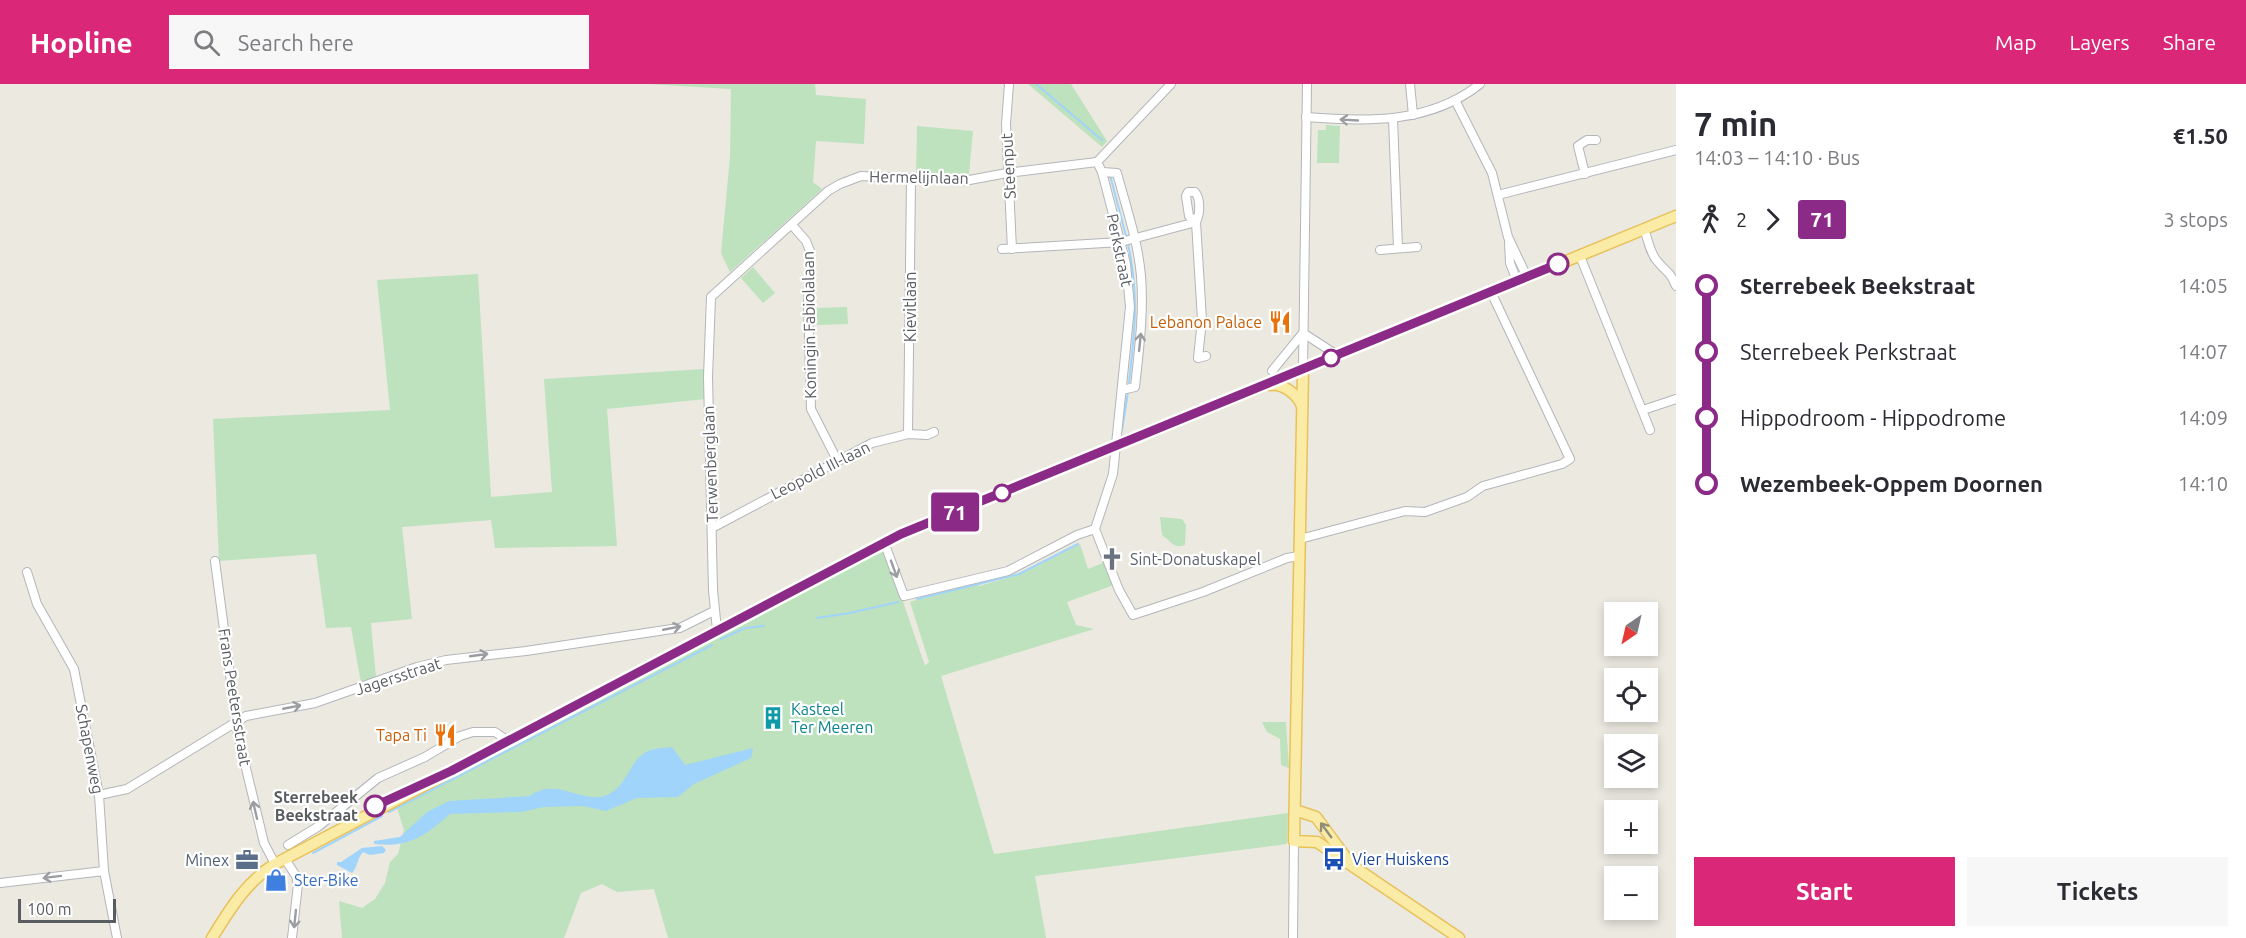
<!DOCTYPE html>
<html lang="en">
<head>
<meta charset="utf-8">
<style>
	:root { --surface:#fff; --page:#f7f7f7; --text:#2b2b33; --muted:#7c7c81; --accent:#db2777 }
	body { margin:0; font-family:Ubuntu,sans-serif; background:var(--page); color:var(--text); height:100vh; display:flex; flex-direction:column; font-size:22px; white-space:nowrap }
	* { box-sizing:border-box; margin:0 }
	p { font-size:20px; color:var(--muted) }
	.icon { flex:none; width:33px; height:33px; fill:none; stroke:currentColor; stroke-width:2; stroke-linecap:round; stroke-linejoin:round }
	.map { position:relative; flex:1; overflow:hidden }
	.details { display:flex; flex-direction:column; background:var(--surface); width:570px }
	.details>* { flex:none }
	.badge { padding:0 12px; border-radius:4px; font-size:21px; line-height:39px }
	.needle { width:39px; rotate:214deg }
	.buttons { position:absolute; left:1604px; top:518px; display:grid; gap:12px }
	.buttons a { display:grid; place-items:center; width:54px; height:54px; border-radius:0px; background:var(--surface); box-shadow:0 3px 9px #0003; font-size:30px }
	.scale { position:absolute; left:18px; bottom:15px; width:98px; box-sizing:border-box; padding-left:6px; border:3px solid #595c60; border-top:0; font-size:16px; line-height:21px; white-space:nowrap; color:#595c60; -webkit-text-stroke:4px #fff; paint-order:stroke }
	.map>.badge { position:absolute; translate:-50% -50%; box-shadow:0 0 0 3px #fff }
	.legs { display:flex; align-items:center; gap:9px; height:66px; padding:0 18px; font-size:20px }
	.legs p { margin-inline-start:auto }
	.overview { display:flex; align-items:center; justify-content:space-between; height:102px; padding:0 18px }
	h1 { font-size:33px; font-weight:600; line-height:45px }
	.primary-button { display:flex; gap:12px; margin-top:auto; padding:12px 18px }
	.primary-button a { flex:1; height:69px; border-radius:0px; background:var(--accent); color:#fff; font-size:24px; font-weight:600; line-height:69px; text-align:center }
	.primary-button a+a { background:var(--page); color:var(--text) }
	ul { padding:0 18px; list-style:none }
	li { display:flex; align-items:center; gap:21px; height:66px; font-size:22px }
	li i { display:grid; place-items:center; width:9px; height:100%; margin:0 8px; background:currentColor }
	li i::after { content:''; width:15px; height:15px; margin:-8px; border:4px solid; border-radius:50%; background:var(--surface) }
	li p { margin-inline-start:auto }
	li:first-child i { background:linear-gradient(#0000 50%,currentColor 0) }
	li:last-child i { background:linear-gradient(currentColor 50%,#0000 0) }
	header { display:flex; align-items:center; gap:36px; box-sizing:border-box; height:84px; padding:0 30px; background:var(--accent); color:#fff }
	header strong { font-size:28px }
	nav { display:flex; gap:33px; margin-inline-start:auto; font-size:21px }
	.search { width:420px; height:54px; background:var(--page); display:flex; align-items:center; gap:15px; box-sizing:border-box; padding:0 21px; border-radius:0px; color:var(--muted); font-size:22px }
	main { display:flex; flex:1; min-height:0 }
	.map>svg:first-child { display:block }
	.green { fill:#bde2bd }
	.water { fill:#a1d4fa }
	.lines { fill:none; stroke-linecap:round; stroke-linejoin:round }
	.stream { stroke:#a1d4fa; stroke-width:2 }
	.minor-casing { stroke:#b3b6ba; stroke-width:10 }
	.major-casing { stroke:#e9c15b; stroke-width:13 }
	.minor { stroke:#fff; stroke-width:8 }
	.major { stroke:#faeca6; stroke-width:10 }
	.oneway { stroke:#9b9da0 }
	.oneway2 { stroke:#918e78 }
	.line-1-casing { stroke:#fff; stroke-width:14 }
	.line-1 { stroke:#8c2b87; stroke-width:9 }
	.stop-1-dot { fill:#fff; stroke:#8c2b87; stroke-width:3 }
	.labels { text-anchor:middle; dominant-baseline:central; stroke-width:4.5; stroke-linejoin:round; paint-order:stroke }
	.street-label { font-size:16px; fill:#595c60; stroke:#fff }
	.food-label { font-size:16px; fill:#c56008; stroke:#fff; text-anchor:end }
	.worship-label { font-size:16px; fill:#5b616d; stroke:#fff; text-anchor:start }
	.culture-label { font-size:16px; fill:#0d838f; stroke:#fff; text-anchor:start }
	.stop-label { font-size:16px; font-weight:bold; fill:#595c60; stroke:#fff; text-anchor:end }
	.transit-label { font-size:16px; fill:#164399; stroke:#fff; text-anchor:start }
	.service-label { font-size:16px; fill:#4e5e75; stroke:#fff; text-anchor:end }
	.shop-label { font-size:16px; fill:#366cbe; stroke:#fff; text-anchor:start }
</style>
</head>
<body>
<header>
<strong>Hopline</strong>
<div class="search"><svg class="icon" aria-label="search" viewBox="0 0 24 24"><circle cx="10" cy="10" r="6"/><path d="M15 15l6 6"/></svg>Search here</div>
<nav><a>Map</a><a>Layers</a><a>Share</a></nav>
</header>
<main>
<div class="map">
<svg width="1676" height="854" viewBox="0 0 1676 854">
	<rect width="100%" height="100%" fill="#ebe9e0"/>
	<!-- green -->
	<g class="green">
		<path d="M648,0H815L816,11L866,15L864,60L816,57L813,98L822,105L730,188L721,169L730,73L731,5Z"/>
		<path d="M1028,0H1071L1107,57L1102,63Z"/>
		<path d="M1326,41L1340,42L1339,79H1317L1318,46H1326Z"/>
		<path d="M917,42L973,47L969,90L916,91Z"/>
		<path d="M753,183L775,209L763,219L741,194Z"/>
		<path d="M478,190L491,413L552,408L544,295L704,285L706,315L607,325L617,462L495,464L491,436L402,443L412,535L371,539L376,594L361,599L351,543L326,544L316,470L219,477L213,335L390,326L377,196Z"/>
		<path d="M847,223L848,240L817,241L816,224Z"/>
		<path d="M1160,433L1182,435L1186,441L1185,461C1174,466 1170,456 1162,451Z"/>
		<path d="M1080,460L1088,485L1105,478L1114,501L1067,518L1076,541L1094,545L941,592L994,770L1288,729L1287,760L1035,792L1046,854H668L654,805L617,808L602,800L581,809L564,854H342L339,817L362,824L375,815L385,799L390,778L398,770L404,746L396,721L650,585L885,465L925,582L929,578L910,518L951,505L985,498L976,503L1023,489Z"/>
		<path d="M1262,638H1286L1289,684L1281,681L1280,655L1267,648Z"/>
	</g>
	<!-- water -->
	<g class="water">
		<path d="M672,663L685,681L753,664L751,674L694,700L678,713L637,714L606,727L583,722L544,723L521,728L450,730C425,752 409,764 374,760V757L400,753L427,728L449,717L530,712C558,692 581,721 607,711C628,702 629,676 648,667C655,664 664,664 672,663Z"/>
		<path d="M382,762L386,766L384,769L370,771L363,768C357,774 358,783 352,789L337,781V778H341L362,764Z"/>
	</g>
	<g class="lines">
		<!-- stream -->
		<g class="stream">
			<path d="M1036,0L1102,56"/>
			<path d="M1110,91L1126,152"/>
			<path d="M1128,160C1139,210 1135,247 1129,298"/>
			<path d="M1122,346L1128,308"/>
			<path d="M917,515L1019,490L1078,460"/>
			<path d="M817,534L850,529L898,518"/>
			<path d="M721,555L745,544L764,542"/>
			<path d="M389,728L712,561"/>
			<path d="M313,769L382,732"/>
		</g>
		<!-- minor casing -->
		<g class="minor-casing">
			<g id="minor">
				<path d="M1009,0L1006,40L1012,165"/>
				<path d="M1410,0L1413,31"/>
				<path d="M1455,16L1492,89L1508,153L1527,193"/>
				<path d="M1306,33C1366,38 1430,40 1480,0"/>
				<path d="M1393,35L1398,164"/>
				<path d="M1097,78L1102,88L1126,180L1130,223L1113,390L1095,445L1119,506L1133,531L1203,508L1287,474L1299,472"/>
				<path d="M1097,78L1171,0"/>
				<path d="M1102,88L1117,89C1126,123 1138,157 1141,192C1144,229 1139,266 1135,303L1122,306"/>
				<path d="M1585,90L1578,62L1587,56H1596"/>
				<path d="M1498,111L1676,66"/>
				<path d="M1196,138L1189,132L1186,112L1188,108H1195C1201,115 1200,130 1196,138L1202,236L1198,274L1206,272"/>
				<path d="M792,141L806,157L810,167L808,219L811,325L837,376"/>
				<path d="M1644,145C1648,155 1650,170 1658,178C1668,190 1669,186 1676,202"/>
				<path d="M1509,158L1510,179L1517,197"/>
				<path d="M1002,165L1121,158L1196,138"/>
				<path d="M1380,166L1417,163"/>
				<path d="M1580,172L1650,346"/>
				<path d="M1303,249L1337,271"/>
				<path d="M1303,286L1307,0"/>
				<path d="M1272,287L1303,249"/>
				<path d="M1643,326L1676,315"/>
				<path d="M908,350L911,96"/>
				<path d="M712,444L872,359L908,350L927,351L934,348"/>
				<path d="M1300,455L1405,427L1425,428L1467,413L1483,402L1562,380L1570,375L1491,208"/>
				<path d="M884,458L904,512L1008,487L1077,451L1095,445"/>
				<path d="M215,477L238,651L264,759L275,780"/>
				<path d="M27,488L37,520L74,585L99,711L104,787L117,854"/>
				<path d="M717,546L713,506L708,293L711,213L828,107L840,100L861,92L964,97L1007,89L1097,78"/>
				<path d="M99,711L127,705L246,632L315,619L417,583L446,576L526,567L672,545L680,544L714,527"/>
				<path d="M288,761L319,742L378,694L425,673L460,652L473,648H495L508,657"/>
				<path d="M285,775L296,792L298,800L292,854"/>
				<path d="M0,799L104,787"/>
				<path d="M1293,854L1294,757"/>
			</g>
		</g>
		<!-- major casing -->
		<g class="major-casing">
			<g id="major">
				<path d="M1303,286L1294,757L1317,758L1459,854"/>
				<path d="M1270,301C1283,299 1297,310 1302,322"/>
				<path d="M1295,726L1316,733L1347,775"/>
				<path d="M212,854C230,825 246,798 275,780L901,450L1676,132"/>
			</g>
		</g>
		<!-- minor -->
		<use href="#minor" class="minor"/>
		<!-- major -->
		<use href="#major" class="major"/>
	</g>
	<!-- one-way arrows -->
	<defs><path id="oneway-shaft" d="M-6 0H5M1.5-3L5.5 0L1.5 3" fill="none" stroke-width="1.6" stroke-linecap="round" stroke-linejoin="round" transform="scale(1.5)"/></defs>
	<g class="oneway">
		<use href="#oneway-shaft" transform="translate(1349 36) rotate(-177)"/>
		<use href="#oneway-shaft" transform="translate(1140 258) rotate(-84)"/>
		<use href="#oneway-shaft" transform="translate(894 485) rotate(70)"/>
		<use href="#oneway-shaft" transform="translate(672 544) rotate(-11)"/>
		<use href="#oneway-shaft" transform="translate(479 571) rotate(-8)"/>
		<use href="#oneway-shaft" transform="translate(292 623) rotate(-11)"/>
		<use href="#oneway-shaft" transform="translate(255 726) rotate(-103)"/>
		<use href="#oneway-shaft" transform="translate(52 793) rotate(173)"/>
		<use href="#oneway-shaft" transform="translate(295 835) rotate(96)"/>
	</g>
	<use class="oneway2" href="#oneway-shaft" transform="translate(1326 746) rotate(-126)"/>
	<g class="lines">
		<!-- line-1 casing -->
		<g class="line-1-casing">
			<path id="line-1" d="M375,722L451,687L901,450L1558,180"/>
		</g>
		<!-- line-1 -->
		<use href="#line-1" class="line-1"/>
	</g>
	<!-- icons -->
	<defs>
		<g id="restaurant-bare" transform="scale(1.8)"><path d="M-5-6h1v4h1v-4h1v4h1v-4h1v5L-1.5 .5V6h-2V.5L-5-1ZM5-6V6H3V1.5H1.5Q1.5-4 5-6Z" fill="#e8710a" stroke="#fff" stroke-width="2.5" paint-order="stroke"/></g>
		<g id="church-bare" transform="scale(1.8)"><path d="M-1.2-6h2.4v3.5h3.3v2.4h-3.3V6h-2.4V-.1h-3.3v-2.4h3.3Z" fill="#6b7280" stroke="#fff" stroke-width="2.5" paint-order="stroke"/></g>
		<g id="building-bare" transform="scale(1.8)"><path d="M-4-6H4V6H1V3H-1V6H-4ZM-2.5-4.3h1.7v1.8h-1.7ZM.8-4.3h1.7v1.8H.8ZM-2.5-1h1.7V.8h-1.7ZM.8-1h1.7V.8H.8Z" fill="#0f9aa8" stroke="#fff" stroke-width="2.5" paint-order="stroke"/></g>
		<g id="bus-bare" transform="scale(1.8)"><path d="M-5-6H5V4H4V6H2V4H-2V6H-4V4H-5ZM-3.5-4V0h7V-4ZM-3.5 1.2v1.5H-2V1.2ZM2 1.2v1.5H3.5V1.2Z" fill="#1a4fb4" stroke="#fff" stroke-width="2.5" paint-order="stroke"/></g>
		<g id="office-bare" transform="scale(1.8)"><path d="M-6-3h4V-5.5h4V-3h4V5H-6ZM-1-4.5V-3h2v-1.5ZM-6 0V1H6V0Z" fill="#5c6f8a" stroke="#fff" stroke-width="2.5" paint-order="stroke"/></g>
		<g id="shop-bare" transform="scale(1.8)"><path d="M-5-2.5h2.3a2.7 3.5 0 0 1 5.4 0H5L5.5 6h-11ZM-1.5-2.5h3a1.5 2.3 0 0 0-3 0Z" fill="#3f7fe0" stroke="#fff" stroke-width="2.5" paint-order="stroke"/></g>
	</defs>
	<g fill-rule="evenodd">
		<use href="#restaurant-bare" x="1280" y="238"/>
		<use href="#church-bare" x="1112" y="475"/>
		<use href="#building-bare" x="773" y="634"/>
		<use href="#restaurant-bare" x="445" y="651"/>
		<use href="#bus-bare" x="1334" y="775"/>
		<use href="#office-bare" x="247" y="776"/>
		<use href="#shop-bare" x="276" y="796"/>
	</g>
	<!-- markers -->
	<g class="stop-1-dot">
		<circle cx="1558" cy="180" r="10"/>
		<circle cx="1331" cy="274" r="8"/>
		<circle cx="1002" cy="409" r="8"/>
		<circle cx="375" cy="722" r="10"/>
	</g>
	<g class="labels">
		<!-- street labels -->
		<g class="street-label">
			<text transform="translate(1008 82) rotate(-93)">Steenput</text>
			<text transform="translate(919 93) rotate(1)">Hermelijnlaan</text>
			<text transform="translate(1120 166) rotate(78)">Perkstraat</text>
			<text transform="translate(910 223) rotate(-90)">Kievitlaan</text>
			<text transform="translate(809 241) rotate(-91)">Koningin Fabiolalaan</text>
			<text transform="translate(710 380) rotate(-92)">Terwenberglaan</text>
			<text transform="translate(820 386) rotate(-27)">Leopold III-laan</text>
			<text transform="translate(398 592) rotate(-18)">Jagersstraat</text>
			<text transform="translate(235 613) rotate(81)">Frans Peetersstraat</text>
			<text transform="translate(90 665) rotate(79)">Schapenweg</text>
		</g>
		<!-- food labels -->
		<g class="food-label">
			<text x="1262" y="238">Lebanon Palace</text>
			<text x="427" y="651">Tapa Ti</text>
		</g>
		<!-- worship labels -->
		<g class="worship-label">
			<text x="1130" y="475">Sint-Donatuskapel</text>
		</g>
		<!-- culture labels -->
		<g class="culture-label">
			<text x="791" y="625">Kasteel<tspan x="791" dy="18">Ter Meeren</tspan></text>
		</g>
		<!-- stop labels -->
		<g class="stop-label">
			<text x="358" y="713">Sterrebeek<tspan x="358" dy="18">Beekstraat</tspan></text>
		</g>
		<!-- transit labels -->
		<g class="transit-label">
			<text x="1352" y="775">Vier Huiskens</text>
		</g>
		<!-- service labels -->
		<g class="service-label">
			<text x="229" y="776">Minex</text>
		</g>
		<!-- shop labels -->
		<g class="shop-label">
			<text x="294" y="796">Ster-Bike</text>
		</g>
	</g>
</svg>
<div class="buttons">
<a><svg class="needle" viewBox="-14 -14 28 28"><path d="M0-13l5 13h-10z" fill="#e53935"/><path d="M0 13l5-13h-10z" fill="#7c7c81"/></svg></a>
<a><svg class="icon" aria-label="locate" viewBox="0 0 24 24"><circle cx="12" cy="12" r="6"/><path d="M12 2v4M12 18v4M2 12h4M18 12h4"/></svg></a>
<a><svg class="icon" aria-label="layers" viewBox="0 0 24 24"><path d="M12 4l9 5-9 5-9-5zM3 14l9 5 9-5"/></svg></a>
<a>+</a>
<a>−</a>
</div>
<div class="scale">100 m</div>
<b class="badge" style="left:955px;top:428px;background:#8c2b87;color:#fff">71</b>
</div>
<section class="details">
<div class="overview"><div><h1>7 min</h1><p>14:03 – 14:10 · Bus</p></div><b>€1.50</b></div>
<div class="legs"><svg class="icon" aria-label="walk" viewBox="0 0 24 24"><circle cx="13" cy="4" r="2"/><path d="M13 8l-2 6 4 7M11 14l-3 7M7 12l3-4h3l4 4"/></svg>2<svg class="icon" aria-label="forward" viewBox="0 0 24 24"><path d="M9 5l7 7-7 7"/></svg><b class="badge" style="background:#8c2b87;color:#fff">71</b><p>3 stops</p></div>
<ul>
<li><i style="color:#8c2b87"></i><b>Sterrebeek Beekstraat</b><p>14:05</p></li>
<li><i style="color:#8c2b87"></i><span>Sterrebeek Perkstraat</span><p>14:07</p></li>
<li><i style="color:#8c2b87"></i><span>Hippodroom - Hippodrome</span><p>14:09</p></li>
<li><i style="color:#8c2b87"></i><b>Wezembeek-Oppem Doornen</b><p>14:10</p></li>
</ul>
<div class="primary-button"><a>Start</a><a>Tickets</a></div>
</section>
</main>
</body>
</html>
